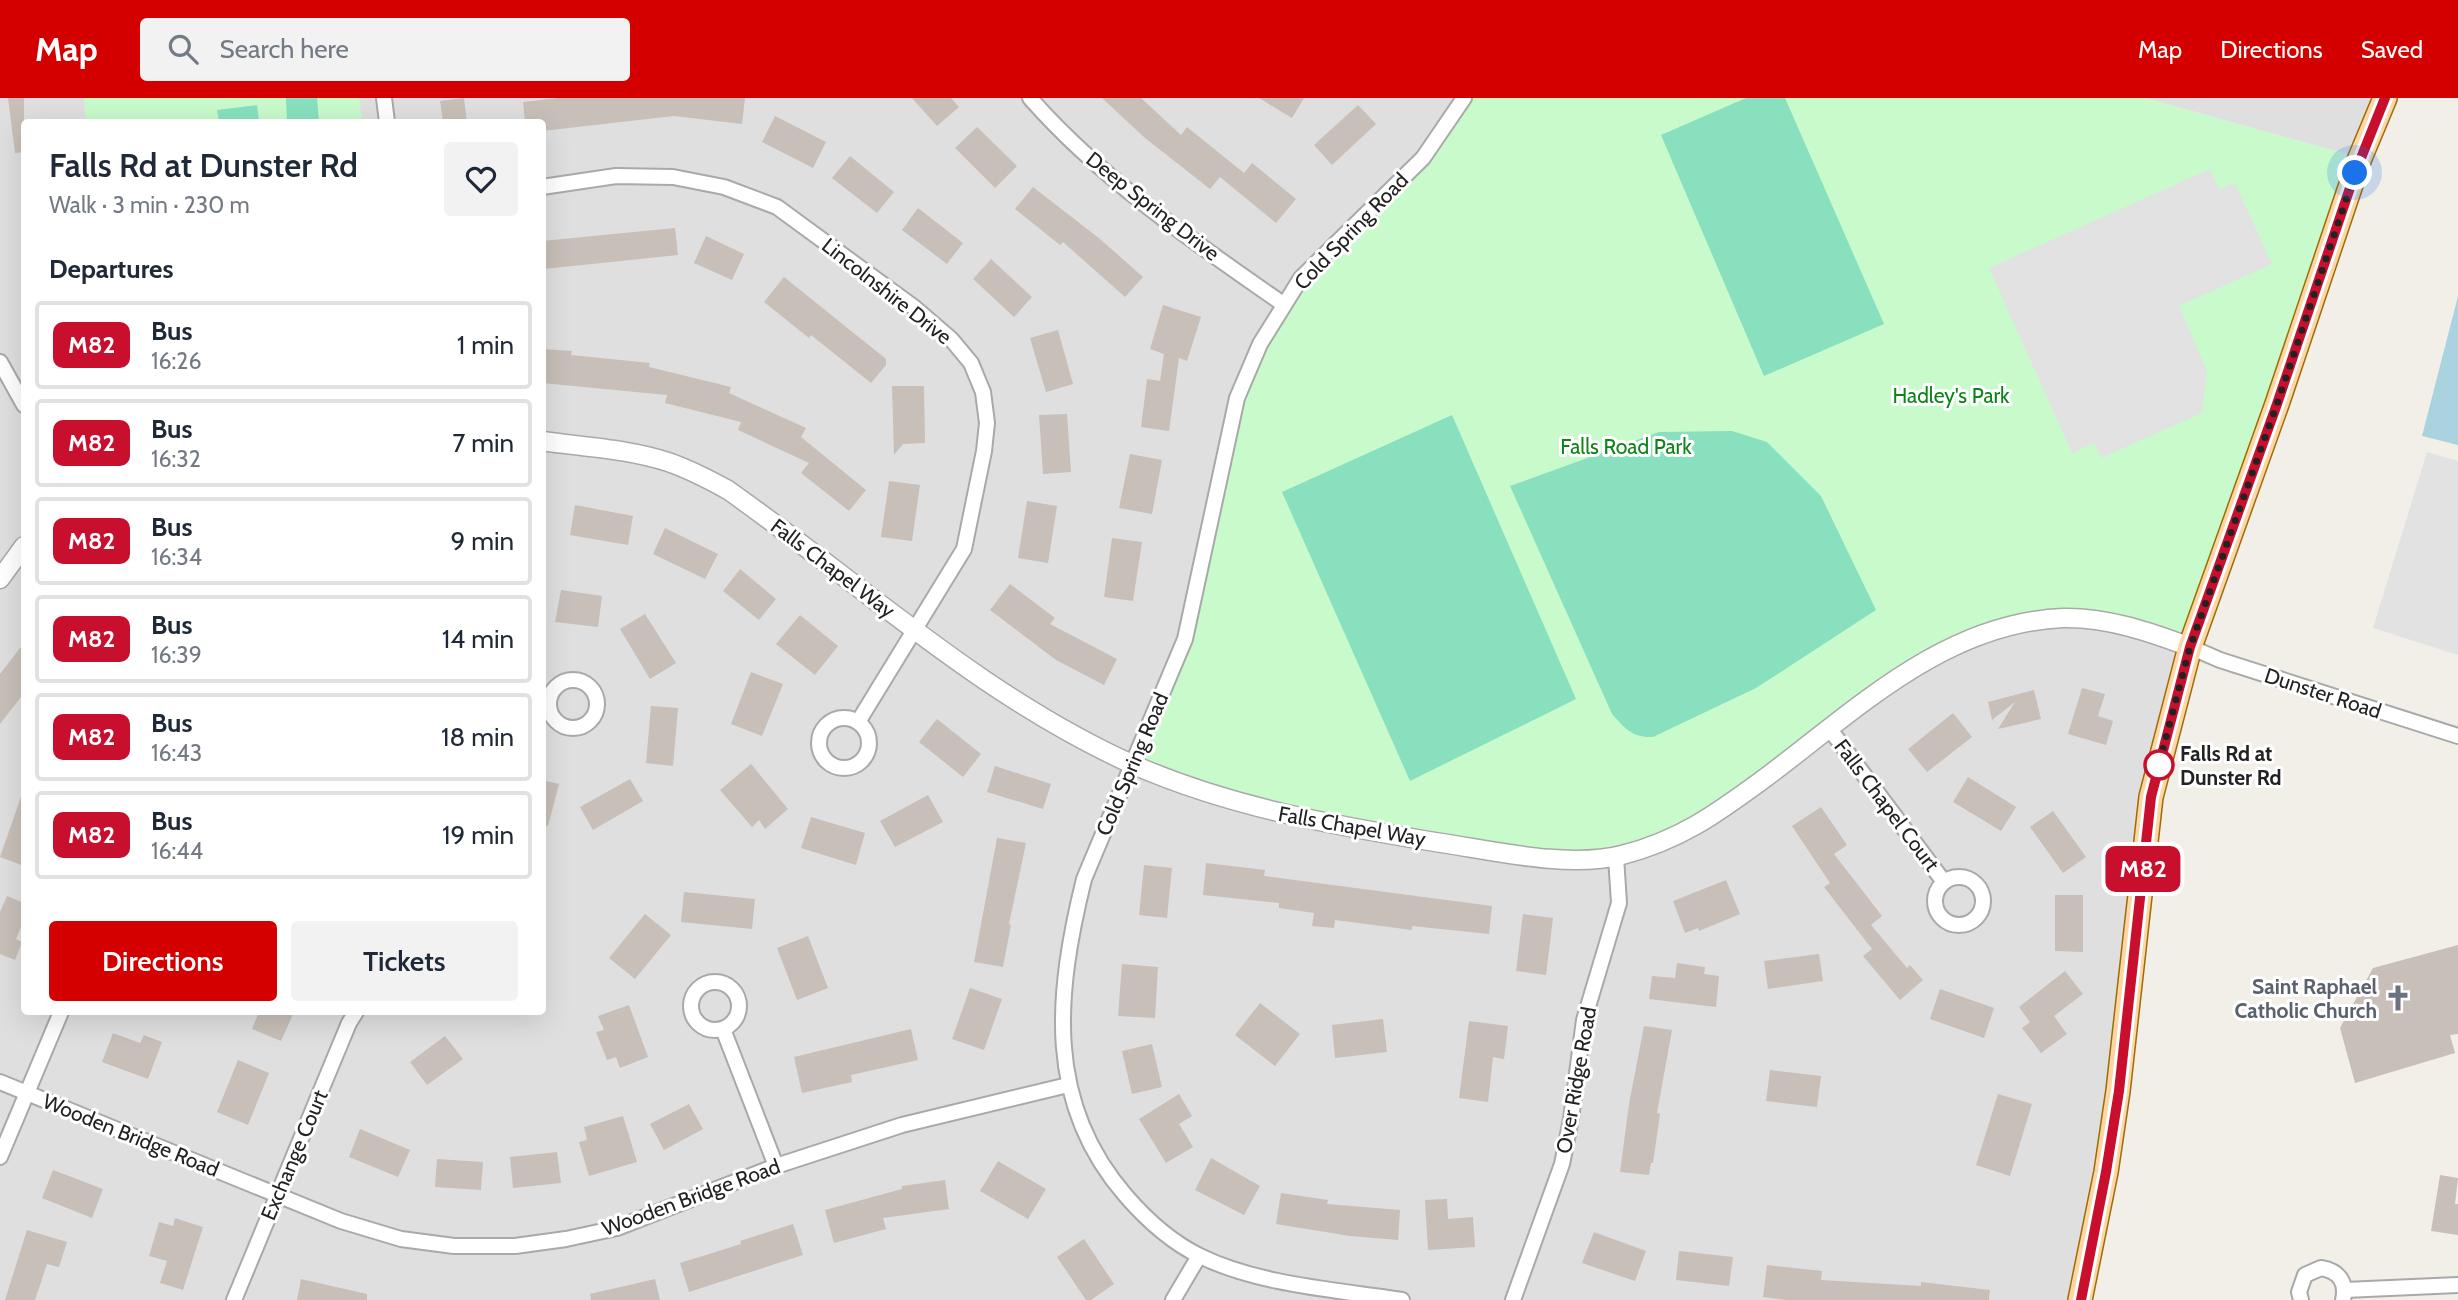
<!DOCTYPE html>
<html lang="en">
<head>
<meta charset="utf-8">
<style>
	:root { --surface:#fff; --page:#f2f2f3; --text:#1f2937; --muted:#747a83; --line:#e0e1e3; --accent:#d40000 }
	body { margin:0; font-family:Cabin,sans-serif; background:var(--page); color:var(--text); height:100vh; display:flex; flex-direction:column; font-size:26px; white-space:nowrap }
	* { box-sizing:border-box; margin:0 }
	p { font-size:23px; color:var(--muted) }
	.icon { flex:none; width:38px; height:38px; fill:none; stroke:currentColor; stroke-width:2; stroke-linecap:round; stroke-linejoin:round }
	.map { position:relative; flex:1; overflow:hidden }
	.panel { position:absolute; left:21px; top:21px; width:525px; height:896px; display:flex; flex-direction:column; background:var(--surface); border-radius:7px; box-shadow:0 7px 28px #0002 }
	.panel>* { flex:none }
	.badge { padding:0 14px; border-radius:10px; font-size:24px; line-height:46px }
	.you { position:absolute; width:35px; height:35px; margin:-18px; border:5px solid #fff; border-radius:50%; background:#1a73e8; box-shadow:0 0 0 10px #1a73e833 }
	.map>.badge { position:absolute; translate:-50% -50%; box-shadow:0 0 0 4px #fff }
	h2 { padding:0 28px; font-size:26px; line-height:63px }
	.round { display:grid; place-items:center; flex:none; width:74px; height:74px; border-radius:7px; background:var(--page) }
	.head { display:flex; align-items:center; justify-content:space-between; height:119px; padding:0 28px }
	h1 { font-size:33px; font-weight:600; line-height:52px }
	.button { display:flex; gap:14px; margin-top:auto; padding:14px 28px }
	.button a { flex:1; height:80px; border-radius:7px; background:var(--accent); color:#fff; font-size:28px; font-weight:600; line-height:80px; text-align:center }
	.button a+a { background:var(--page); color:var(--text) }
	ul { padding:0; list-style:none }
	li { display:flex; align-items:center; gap:21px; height:88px; margin:0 14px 10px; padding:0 14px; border:4px solid var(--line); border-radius:7px }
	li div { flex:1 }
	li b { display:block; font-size:26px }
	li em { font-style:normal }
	li .badge { min-width:77px; font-weight:700; text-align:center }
	header { display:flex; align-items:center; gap:42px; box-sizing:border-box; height:98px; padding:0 35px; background:var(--accent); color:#fff }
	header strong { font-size:33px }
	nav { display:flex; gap:38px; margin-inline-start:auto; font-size:24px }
	.search { width:490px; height:63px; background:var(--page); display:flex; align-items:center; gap:18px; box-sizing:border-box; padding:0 24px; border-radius:7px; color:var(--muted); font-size:26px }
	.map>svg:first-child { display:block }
	.residential { fill:#e0dfdf; fill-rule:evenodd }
	.park { fill:#c8facc }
	.pitch { fill:#88e0be }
	.parking { fill:#e2e2e2 }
	.water { fill:#aad3df }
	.building { fill:#c7bfb8 }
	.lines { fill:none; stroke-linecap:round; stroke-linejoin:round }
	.minor-casing { stroke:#a9a9a9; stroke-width:18 }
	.tertiary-casing { stroke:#a9a9a9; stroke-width:21 }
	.primary-casing { stroke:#a06b00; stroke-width:26 }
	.minor { stroke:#fff; stroke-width:14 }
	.tertiary { stroke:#fff; stroke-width:18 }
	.primary { stroke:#fcd6a4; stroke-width:23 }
	.line-casing { stroke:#fff; stroke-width:16 }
	.line { stroke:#c8102e; stroke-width:10 }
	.walk { stroke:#222; stroke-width:7; stroke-dasharray:0 12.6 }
	.stop-dot { fill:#fff; stroke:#c8102e; stroke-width:3.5 }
	.labels { text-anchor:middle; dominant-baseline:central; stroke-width:6; stroke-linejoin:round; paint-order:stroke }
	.street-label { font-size:21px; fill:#222; stroke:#fff }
	.park-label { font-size:21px; fill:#0c8416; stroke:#fff }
	.stop-label { font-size:21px; font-weight:bold; fill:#222; stroke:#fff; text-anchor:start }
	.worship-label { font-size:21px; font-weight:bold; fill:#5b616d; stroke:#fff; text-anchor:end }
</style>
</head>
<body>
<header>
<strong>Map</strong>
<div class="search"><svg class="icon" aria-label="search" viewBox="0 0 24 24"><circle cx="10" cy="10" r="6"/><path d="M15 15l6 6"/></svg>Search here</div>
<nav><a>Map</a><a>Directions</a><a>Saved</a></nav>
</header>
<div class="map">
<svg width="2458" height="1202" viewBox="0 0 2458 1202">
	<rect width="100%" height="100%" fill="#f2efe9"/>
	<!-- residential -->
	<g class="residential">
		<path d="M0,0H1464L1933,557L2064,520L2190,549L2156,677L2083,1202H0ZM24,24H542V914H24Z"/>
		<path d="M2145,0H2385L2360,60Z"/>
	</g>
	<!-- park -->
	<g class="park">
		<path d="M84,0H359L362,24H86Z"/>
		<path d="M1464,0H2145L2360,60L2190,549L2087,521L1951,548L1690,733L1570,761L1388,736L1133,666L1185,541L1237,300L1283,206L1423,60Z"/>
	</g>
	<!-- pitch -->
	<g class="pitch">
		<path d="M286,0H317L319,24H287Z"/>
		<path d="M1746,0H1785L1884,226L1764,278L1661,37Z"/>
		<path d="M257,7L259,24H219L217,12Z"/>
		<path d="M1452,317L1576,601L1410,683L1282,394Z"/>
		<path d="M1732,333L1767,344L1821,398L1876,512L1756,590L1653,639C1632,640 1625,630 1612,616L1510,388L1659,334Z"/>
	</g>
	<!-- parking -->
	<g class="parking">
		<path d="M2210,71L2219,91L2235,85L2272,166L2179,208L2207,273L2202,315L2101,360L2095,345L2072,355L1989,170Z"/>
		<path d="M2427,354L2458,363V557L2373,530Z"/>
	</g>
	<!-- water -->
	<path class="water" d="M2458,198V347L2422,338Z"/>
	<!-- building -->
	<g class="building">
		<path d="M8,0H24V54L15,55Z"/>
		<path d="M464,0L467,24H443L440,3Z"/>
		<path d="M558,0H745L742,26L674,18L542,33V24H525L523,4Z"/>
		<path d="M912,0H951L959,9L937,28Z"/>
		<path d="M1102,0H1141L1181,37L1187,29L1244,75L1252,65L1296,101L1276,125L1220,79L1210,91L1145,40Z"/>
		<path d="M1259,0H1304L1292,20Z"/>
		<path d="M1358,7L1376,26L1332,67L1314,47Z"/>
		<path d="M775,18L826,44L813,70L762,44Z"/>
		<path d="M977,29L1017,68L995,90L955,50Z"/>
		<path d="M850,58L894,94L877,115L832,80Z"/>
		<path d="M1033,89L1100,141L1143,179L1125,199L1063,144L1060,147L1015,111Z"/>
		<path d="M918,110L963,145L947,166L902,132Z"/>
		<path d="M675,130L678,157L544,171L542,143Z"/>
		<path d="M706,138L744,156L732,182L694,165Z"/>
		<path d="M991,161L1032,199L1014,219L973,181Z"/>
		<path d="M784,179L886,261V267L871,285L811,237L809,240L764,204Z"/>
		<path d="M1163,207L1201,219L1187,263L1179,260L1169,333L1141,329L1147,281L1160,283L1164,256L1150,251Z"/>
		<path d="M1058,232L1073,286L1046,294L1030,240Z"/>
		<path d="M542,251L572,253L571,257L650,265L649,269L731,289L729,295L806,330L801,339L866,392L849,413L801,375L809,365L738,332L741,324L665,305L667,297L542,285Z"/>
		<path d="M892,288H924L925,345L903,346L894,357Z"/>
		<path d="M1067,316L1071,374L1043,376L1039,317Z"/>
		<path d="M1130,356L1162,362L1152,416L1119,410Z"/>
		<path d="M889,383L920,387L912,443L881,439Z"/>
		<path d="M1027,403L1057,408L1048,465L1018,460Z"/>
		<path d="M575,407L633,418L628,447L570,437Z"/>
		<path d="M665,430L718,456L705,481L653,456Z"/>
		<path d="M1112,440L1142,444L1133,503L1104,499Z"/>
		<path d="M740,471L776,501L759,522L723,493Z"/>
		<path d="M1010,486L1055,520L1050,526L1117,561L1104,587L1056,562L990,512Z"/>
		<path d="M561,492L602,498L598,529L555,524Z"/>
		<path d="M645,516L676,565L650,581L620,531Z"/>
		<path d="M800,517L838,548L815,577L776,546Z"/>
		<path d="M24,545V595L0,626V576Z"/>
		<path d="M751,574L783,586L762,638L731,626Z"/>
		<path d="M2082,590L2105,596L2098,618L2113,623L2106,647L2068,636Z"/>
		<path d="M2034,592L2041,621L1998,631L2015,604L1992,622L1988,604Z"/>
		<path d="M651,608L678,610L673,668L646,665Z"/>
		<path d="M1953,615L1972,639L1927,674L1908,651Z"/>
		<path d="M937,621L981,656L963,679L919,644Z"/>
		<path d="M751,666L788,711L765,731L759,722L752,729L720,692Z"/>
		<path d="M995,668L1051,686L1043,711L987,694Z"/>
		<path d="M1968,679L2016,709L2001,733L1953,704Z"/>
		<path d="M630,681L643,703L593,732L580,709Z"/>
		<path d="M542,682L559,686L548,728H542Z"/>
		<path d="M23,693H24V768L0,759Z"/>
		<path d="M928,697L943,724L895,749L880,723Z"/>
		<path d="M1821,709L1847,747L1834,756L1882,818L1871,827L1907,870L1910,867L1923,882L1900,902L1863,858L1872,851L1824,789L1830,785L1792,728Z"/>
		<path d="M2053,713L2086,759L2063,775L2030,729Z"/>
		<path d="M811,719L865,735L856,767L801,750Z"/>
		<path d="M997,740L1026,745L1009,826L1011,827L1003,869L974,864Z"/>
		<path d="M1206,765L1265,772L1264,778L1492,808L1489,836L1412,828V832L1335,822L1334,830L1312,828L1314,815L1279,810V805L1203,797Z"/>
		<path d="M1144,767L1172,770L1167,820L1139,817Z"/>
		<path d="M1726,782L1740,816L1699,833L1698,830L1685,835L1673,803Z"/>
		<path d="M684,794L755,801L752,831L681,824Z"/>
		<path d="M2055,797H2083V854L2055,853Z"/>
		<path d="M7,798L24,805V822L16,841L22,844L15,862L0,856V814Z"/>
		<path d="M645,816L671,837L635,881L609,860Z"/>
		<path d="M1523,816L1553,820L1546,877L1516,873Z"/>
		<path d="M808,838L828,890L797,902L777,850Z"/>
		<path d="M2458,847V936L2450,937L2455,955L2355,985L2340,930L2373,870Z"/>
		<path d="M1819,856L1823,883L1768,891L1764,863Z"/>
		<path d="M1677,865L1705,869L1704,876L1719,878L1716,909L1649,901L1652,878L1675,880Z"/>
		<path d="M1122,866L1158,869L1155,920L1118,918Z"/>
		<path d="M2065,873L2083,896L2054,918L2067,936L2041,955L2022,930L2030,924L2019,909Z"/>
		<path d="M970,890L1002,901L984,952L952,941Z"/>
		<path d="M1940,891L1994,910L1984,940L1930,921Z"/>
		<path d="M1260,905L1300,936L1275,968L1235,937Z"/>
		<path d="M629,907L648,959L620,970L616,959L607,962L596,934L604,932L598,918Z"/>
		<path d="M259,914H294L281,943L252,931Z"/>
		<path d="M1383,921L1387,954L1335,960L1332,927Z"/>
		<path d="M1469,923L1508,928L1504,961L1493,959L1488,1004L1459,1000Z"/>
		<path d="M1644,928L1672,932L1657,1015L1660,1016L1653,1065H1651L1649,1077L1620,1074L1629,1006Z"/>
		<path d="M911,931L918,962L851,977L852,984L802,995L794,959Z"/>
		<path d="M113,935L140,945L144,937L162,944L148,981L102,964Z"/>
		<path d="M445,938L463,961L427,987L410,964Z"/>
		<path d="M1152,946L1162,989L1132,996L1122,953Z"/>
		<path d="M238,962L269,975L248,1027L217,1014Z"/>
		<path d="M1770,972L1821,978L1817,1009L1766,1003Z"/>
		<path d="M1179,996L1192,1018L1179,1026L1193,1049L1166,1065L1139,1021Z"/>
		<path d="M1998,996L2032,1006L2010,1078L1976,1067Z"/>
		<path d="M689,1006L703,1031L664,1052L650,1026Z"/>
		<path d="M623,1018L637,1064L589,1078L579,1044L587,1042L584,1029Z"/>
		<path d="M360,1031L410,1052L398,1079L349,1059Z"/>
		<path d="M557,1054L561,1085L513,1090L510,1059Z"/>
		<path d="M1211,1060L1260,1088L1244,1117L1195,1092Z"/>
		<path d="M437,1061L483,1064L481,1092L435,1089Z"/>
		<path d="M998,1063L1046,1091L1028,1121L980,1093Z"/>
		<path d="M53,1072L103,1091L92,1120L42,1100Z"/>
		<path d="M2440,1077L2458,1080L2455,1106H2458V1137L2431,1133Z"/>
		<path d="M945,1082L949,1111L883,1120L886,1131L834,1145L825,1112L902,1091V1088Z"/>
		<path d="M1281,1095L1328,1102L1327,1106L1400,1112L1398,1142L1350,1138L1276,1126Z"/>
		<path d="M1447,1101L1448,1121L1473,1119L1475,1149L1428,1152L1425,1102Z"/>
		<path d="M175,1120L203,1129L183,1192L160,1185L167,1163L149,1158L159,1124L173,1128Z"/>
		<path d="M793,1126L803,1157L689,1194L680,1165L741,1146L740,1143Z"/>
		<path d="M27,1132L67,1144L59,1169L47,1166L35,1202H5Z"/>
		<path d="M1594,1134L1646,1153L1635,1183L1582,1165Z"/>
		<path d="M1084,1141L1114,1186L1091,1202H1086L1057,1159Z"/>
		<path d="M1679,1153L1733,1159L1729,1188L1676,1182Z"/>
		<path d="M1767,1167L1822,1173L1821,1182L1921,1188V1184L1990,1192L1989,1202H1787L1763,1199Z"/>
		<path d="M301,1181L367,1196V1202H297Z"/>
		<path d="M655,1181L660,1202H591L590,1196Z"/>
	</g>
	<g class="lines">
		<!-- minor casing -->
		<g class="minor-casing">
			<g id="minor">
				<path d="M384,0L387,24"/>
				<path d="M1030,0C1102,82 1194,144 1283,206"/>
				<path d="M542,89L616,78L673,79L724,89L777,109L915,210L951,241L971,265L983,294L987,325L984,353L964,451L858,624"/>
				<path d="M0,264L24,307"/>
				<path d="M2190,549L2220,562L2458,638"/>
				<circle cx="573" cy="606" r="24"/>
				<circle cx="844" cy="645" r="25"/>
				<path d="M1829,630L1944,784"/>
				<circle cx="1959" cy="803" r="24"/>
				<circle cx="715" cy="908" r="24"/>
				<path d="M723,931L776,1068"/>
				<path d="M0,984L341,1123L401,1141L454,1148H515L566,1141L617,1130L776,1068L902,1027L1068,987"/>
				<path d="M0,1059L61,914"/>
				<path d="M2345,1192L2458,1187"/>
				<path d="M234,1202L349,925L356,914"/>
				<path d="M1173,1202L1199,1158"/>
				<path d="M1402,1202C1338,1192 1259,1187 1200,1158C1173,1145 1146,1121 1126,1098C1044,1004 1056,895 1084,781L1185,541L1237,300L1260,246L1301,180L1423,60L1464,0"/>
				<path d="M1513,1202L1562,1066L1571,1021L1584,922L1619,805L1616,759"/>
				<path d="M2301,1202L2299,1194L2305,1177L2321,1170C2339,1173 2347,1184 2343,1202"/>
			</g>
		</g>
		<!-- tertiary casing -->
		<g class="tertiary-casing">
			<g id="tertiary">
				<path d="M542,343C584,349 628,351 668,364C689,371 708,381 728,392C861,486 984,600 1134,667C1230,709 1332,727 1435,744C1491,752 1567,771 1622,757C1681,742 1717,715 1765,680C1855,613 1944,525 2063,520C2107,519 2150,534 2190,549"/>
				<path d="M0,481L24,448"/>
			</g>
		</g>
		<!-- primary casing -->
		<g class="primary-casing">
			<path id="primary" d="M2080,1202L2106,1074L2118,993L2151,699L2190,549L2277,306L2360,60L2385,0"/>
		</g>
		<!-- minor -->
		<use href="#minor" class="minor"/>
		<!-- tertiary -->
		<use href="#tertiary" class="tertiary"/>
		<!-- primary -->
		<use href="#primary" class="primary"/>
	</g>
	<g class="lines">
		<!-- line casing -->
		<g class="line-casing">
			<path id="line" d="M2081,1202L2106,1074L2119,993L2151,699L2190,549L2277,306L2355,75L2385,0"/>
		</g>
		<!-- line -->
		<use href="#line" class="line"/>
		<!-- walk -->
		<path class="walk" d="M2159,667L2156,677L2190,549L2277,306L2355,75"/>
	</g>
	<!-- icons -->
	<defs>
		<g id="church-bare" transform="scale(2.1)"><path d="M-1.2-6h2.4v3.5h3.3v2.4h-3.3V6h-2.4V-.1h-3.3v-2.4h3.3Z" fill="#6b7280" stroke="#fff" stroke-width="2.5" paint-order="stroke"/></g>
	</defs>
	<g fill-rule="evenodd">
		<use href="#church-bare" x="2398" y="900"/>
	</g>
	<!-- markers -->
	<circle class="stop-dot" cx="2159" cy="667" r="14"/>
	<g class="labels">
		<!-- street labels -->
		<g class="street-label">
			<text transform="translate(1153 108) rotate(38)">Deep Spring Drive</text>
			<text transform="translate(1351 133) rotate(-46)">Cold Spring Road</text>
			<text transform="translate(887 193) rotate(38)">Lincolnshire Drive</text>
			<text transform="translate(833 470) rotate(37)">Falls Chapel Way</text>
			<text transform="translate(2323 595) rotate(18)">Dunster Road</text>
			<text transform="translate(1132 666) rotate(-67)">Cold Spring Road</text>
			<text transform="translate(1887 707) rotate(53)">Falls Chapel Court</text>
			<text transform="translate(1352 728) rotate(10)">Falls Chapel Way</text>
			<text transform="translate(1576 982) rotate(-80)">Over Ridge Road</text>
			<text transform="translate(131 1037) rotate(22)">Wooden Bridge Road</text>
			<text transform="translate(294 1057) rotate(-67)">Exchange Court</text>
			<text transform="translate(691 1099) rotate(-20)">Wooden Bridge Road</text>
		</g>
		<!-- park labels -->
		<g class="park-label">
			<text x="1951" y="297">Hadley's Park</text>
			<text x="1626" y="348">Falls Road Park</text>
		</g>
		<!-- stop labels -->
		<g class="stop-label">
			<text x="2180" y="655">Falls Rd at<tspan x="2180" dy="24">Dunster Rd</tspan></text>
		</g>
		<!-- worship labels -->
		<g class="worship-label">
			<text x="2377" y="888">Saint Raphael<tspan x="2377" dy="24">Catholic Church</tspan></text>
		</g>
	</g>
</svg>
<div class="you" style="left:2355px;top:75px"></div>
<b class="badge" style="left:2143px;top:771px;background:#c8102e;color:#fff">M82</b>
<section class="panel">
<div class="head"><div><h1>Falls Rd at Dunster Rd</h1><p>Walk · 3 min · 230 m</p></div><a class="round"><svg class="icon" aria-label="heart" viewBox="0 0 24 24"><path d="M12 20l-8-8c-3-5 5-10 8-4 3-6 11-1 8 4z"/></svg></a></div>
<h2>Departures</h2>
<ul>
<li><span class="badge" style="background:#c8102e;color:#fff">M82</span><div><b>Bus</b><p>16:26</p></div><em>1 min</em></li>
<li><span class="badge" style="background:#c8102e;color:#fff">M82</span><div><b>Bus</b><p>16:32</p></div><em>7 min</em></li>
<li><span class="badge" style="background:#c8102e;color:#fff">M82</span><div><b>Bus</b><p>16:34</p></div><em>9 min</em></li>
<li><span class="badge" style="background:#c8102e;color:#fff">M82</span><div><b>Bus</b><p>16:39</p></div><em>14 min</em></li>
<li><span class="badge" style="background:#c8102e;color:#fff">M82</span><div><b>Bus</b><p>16:43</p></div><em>18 min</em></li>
<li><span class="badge" style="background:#c8102e;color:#fff">M82</span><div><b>Bus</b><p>16:44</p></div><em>19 min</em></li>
</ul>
<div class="button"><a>Directions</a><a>Tickets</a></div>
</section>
</div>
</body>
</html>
